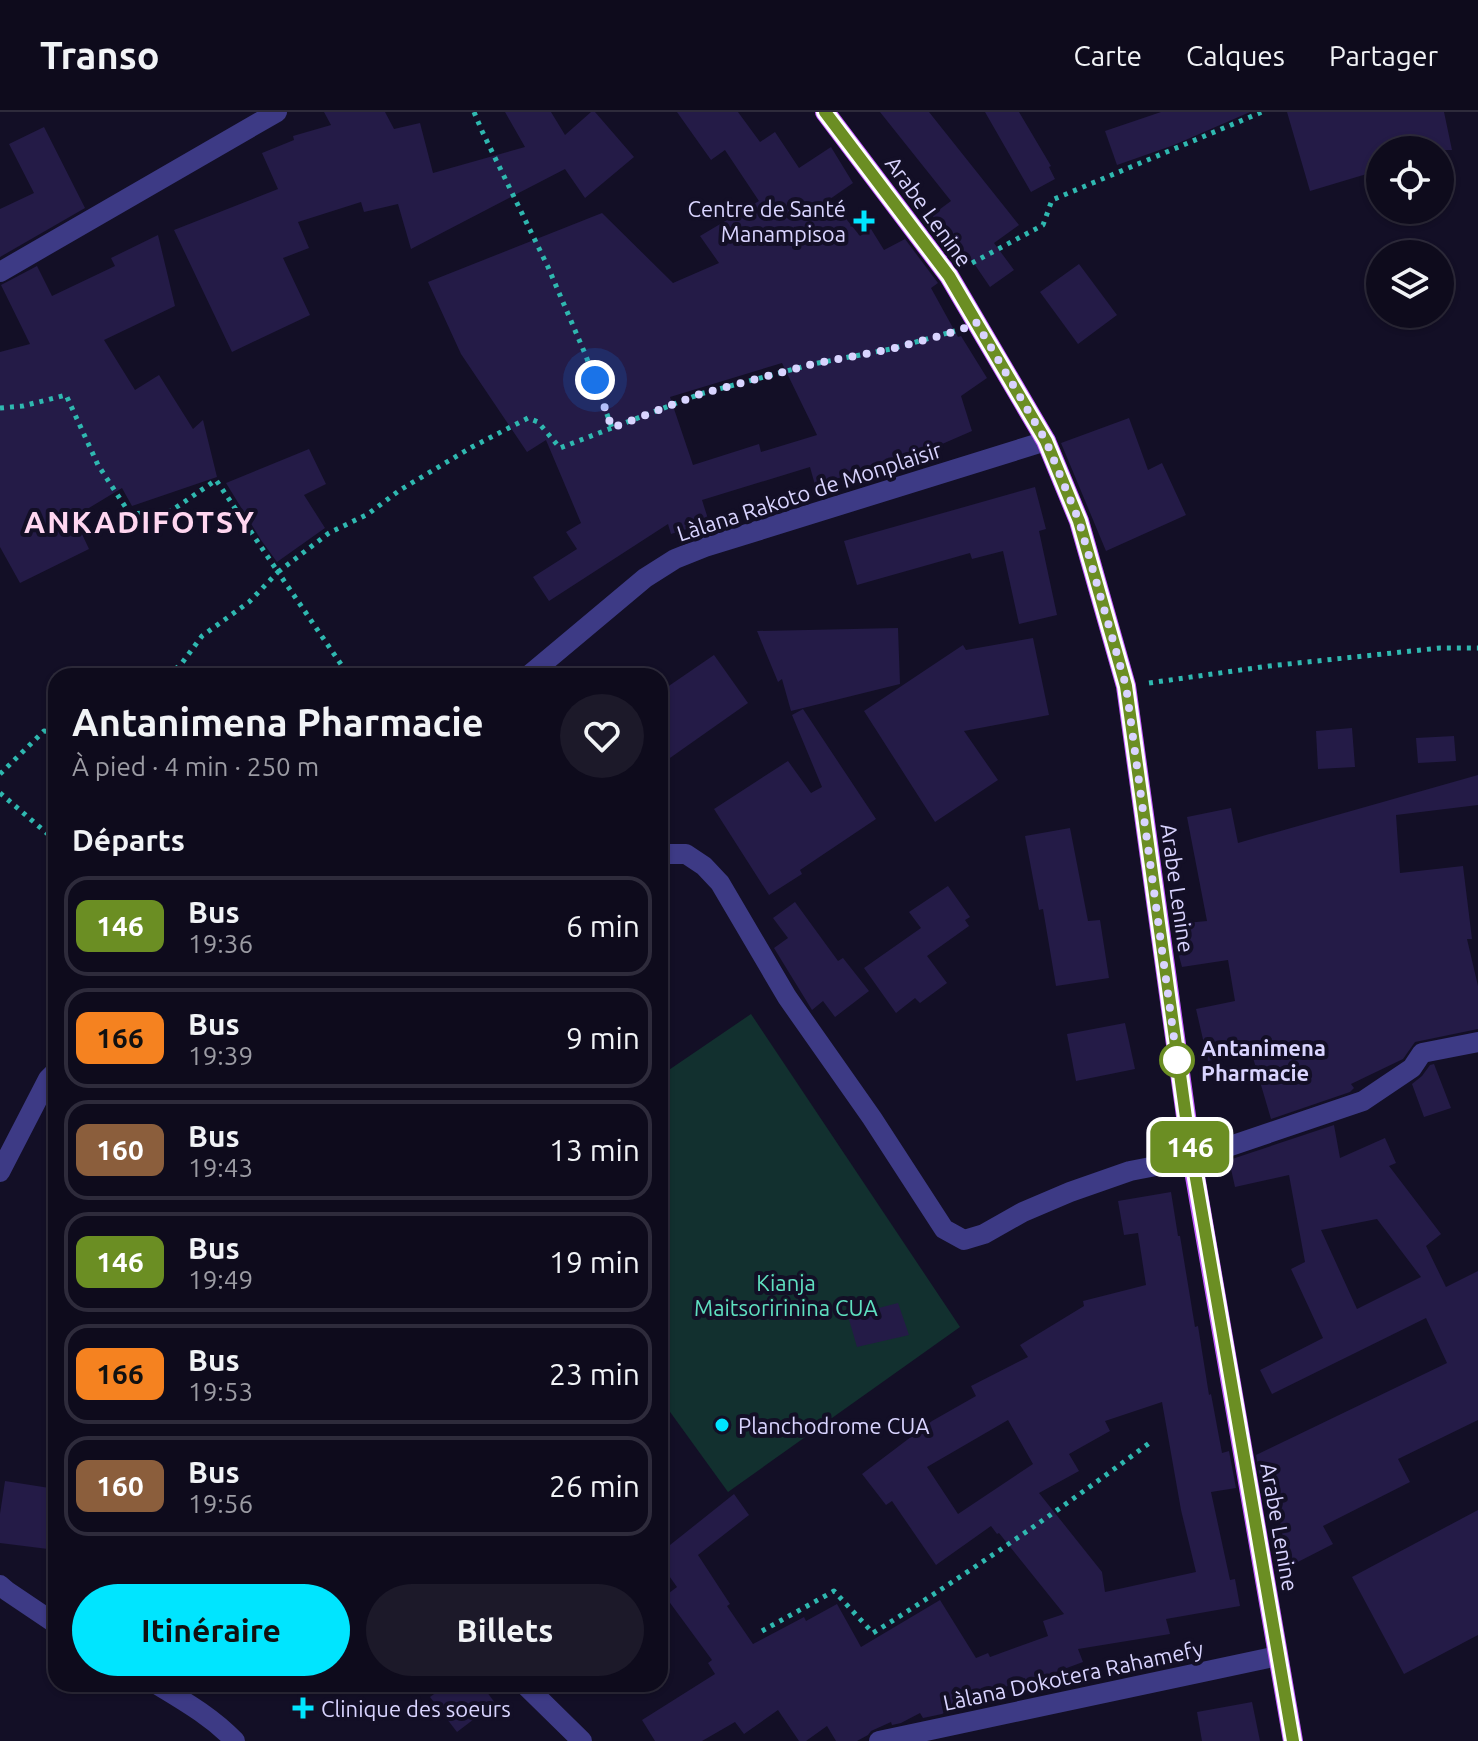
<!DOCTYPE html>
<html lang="fr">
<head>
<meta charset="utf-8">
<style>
	:root { --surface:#0e0b1c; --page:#1c1929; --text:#f1f3f6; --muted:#9b9ba3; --line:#2e2b3b; --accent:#00e5ff }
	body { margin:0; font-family:Ubuntu,sans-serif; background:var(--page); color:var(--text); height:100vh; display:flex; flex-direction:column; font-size:30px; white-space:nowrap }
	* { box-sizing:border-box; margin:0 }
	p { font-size:26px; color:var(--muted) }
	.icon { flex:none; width:44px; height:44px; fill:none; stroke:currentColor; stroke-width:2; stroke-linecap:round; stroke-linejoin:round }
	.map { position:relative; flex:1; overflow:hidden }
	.panel { position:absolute; left:48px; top:556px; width:620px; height:1024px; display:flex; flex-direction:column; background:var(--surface); border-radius:24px; box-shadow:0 2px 6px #0004,0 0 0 2px var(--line) }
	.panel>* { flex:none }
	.badge { padding:0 16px; border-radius:12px; font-size:28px; line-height:52px }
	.controls { position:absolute; left:1366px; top:24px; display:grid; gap:16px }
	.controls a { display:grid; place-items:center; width:88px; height:88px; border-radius:50%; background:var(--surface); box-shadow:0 2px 6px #0004,0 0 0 2px var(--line); font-size:40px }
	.you { position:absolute; width:40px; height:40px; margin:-20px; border:6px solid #fff; border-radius:50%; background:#1a73e8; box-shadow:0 0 0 12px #1a73e833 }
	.map>.badge { position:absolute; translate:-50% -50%; box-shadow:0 0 0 4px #fff }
	h2 { padding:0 24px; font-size:30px; line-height:72px }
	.round { display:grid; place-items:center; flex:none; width:84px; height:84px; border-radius:42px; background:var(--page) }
	.headline { display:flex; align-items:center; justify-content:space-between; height:136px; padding:0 24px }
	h1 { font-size:38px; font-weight:600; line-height:60px }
	.button { display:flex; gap:16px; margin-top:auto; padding:16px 24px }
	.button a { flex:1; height:92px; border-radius:48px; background:var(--accent); color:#111; font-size:32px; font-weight:600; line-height:92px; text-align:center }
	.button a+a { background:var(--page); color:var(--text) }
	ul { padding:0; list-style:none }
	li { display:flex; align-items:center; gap:24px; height:100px; margin:0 16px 12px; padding:0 8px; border:4px solid var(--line); border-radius:24px }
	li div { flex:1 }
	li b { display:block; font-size:30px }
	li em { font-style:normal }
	li .badge { min-width:88px; font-weight:700; text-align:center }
	header { display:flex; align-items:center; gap:48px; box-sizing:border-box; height:112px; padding:0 40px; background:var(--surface); border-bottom:2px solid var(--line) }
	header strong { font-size:38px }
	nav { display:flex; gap:44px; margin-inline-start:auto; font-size:28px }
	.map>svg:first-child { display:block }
	.green { fill:#12302f }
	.building { fill:#241b47; fill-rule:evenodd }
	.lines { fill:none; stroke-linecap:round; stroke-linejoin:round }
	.path { stroke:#2fb8b0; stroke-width:5; stroke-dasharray:4 6; stroke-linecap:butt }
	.minor { stroke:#3d3a85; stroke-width:20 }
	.major { stroke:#c25bff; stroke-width:20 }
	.line-casing { stroke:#fff; stroke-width:18 }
	.line { stroke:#6b8e23; stroke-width:12 }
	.walk { stroke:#d9d4ff; stroke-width:8; stroke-dasharray:0 14.4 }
	.poi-dot { fill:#00e5ff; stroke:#130f26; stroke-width:3 }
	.stop-dot { fill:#fff; stroke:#6b8e23; stroke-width:4 }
	.labels { text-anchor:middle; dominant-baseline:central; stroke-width:8; stroke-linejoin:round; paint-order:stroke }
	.poi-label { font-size:22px; fill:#d9d4ff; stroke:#130f26; text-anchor:start }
	.street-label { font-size:22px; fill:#d9d4ff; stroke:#130f26 }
	.stop-label { font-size:22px; font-weight:bold; fill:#d9d4ff; stroke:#130f26; text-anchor:start }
	.park-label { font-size:22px; fill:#5fe0c0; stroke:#130f26 }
	.district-label { font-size:30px; font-weight:bold; letter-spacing:2px; fill:#ffd6f0; stroke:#130f26 }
</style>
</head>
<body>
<header>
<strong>Transo</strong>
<nav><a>Carte</a><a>Calques</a><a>Partager</a></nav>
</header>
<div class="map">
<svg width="1478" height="1629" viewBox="0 0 1478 1629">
	<rect width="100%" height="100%" fill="#130f26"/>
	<!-- green -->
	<path class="green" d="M751,902L960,1215L728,1380L660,1286V964Z"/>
	<!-- building -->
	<g class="building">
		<path d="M324,0H385L394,17L420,11L433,61L525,35L505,0H551L565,23L591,0H595L634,45L585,86L565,57L411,137L398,92L364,100L361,90L298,110L309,136L283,146L310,203L232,240L174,118L278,77L262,41L294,28L293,24L331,13Z"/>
		<path d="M677,0H738L760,30L775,20L799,56L831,35L853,71L830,87L860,124L871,117L884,138L905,127L938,171L931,176L958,225L961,224L987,266L961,284L972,319L903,349V347L815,373L810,355L702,388L709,410L671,422L668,412L549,489L533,465L577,437L566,420L581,411L546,328L527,340L461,242L428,170L602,101L673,171L719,151L700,124L759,89L725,38L711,48ZM782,251L817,323L761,340L759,332L693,353L670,285Z"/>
		<path d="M880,0H929L1019,113L994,131L1014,158L990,175L971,147L959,156L928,114L936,109L932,103L951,89Z"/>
		<path d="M985,0H1019L1051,54L1049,55L1055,67L1031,80Z"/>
		<path d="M1161,0H1250L1174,33L1117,53L1105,19Z"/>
		<path d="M1287,0H1444L1452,38H1380V58L1310,79Z"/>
		<path d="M44,15L85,96L0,145V97L34,81L9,32Z"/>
		<path d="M158,123L175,194L104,228L135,278L159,263L193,317L203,308L217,365L132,394L122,376L74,405L89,437L20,471L0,435V240L30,232L1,173L37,154L52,184L115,154L111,146Z"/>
		<path d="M1079,152L1117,203L1078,232L1040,180Z"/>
		<path d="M1129,306L1148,358L1162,351L1186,403L1106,439L1061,331Z"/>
		<path d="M309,337L326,372L304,383L325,416L277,450L261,428L226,371Z"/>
		<path d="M1035,375L1046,417L1039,419L1057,503L1019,512L1003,439L972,447L970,441L857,473L844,429Z"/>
		<path d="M898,516L900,572L791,599L782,567L778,570L757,519Z"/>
		<path d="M1033,526L1049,603L964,619L998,668L935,710L864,599L963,533L966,538Z"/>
		<path d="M714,543L748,591L660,653V580Z"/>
		<path d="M803,597L876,707L800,758L802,762L769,783L714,697L788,649L811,681L822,675L792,603Z"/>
		<path d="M1352,616L1355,655L1318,657L1316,619Z"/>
		<path d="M1454,624L1456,649L1418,651L1416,626Z"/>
		<path d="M1478,663V693L1396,703L1400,761L1463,754L1472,827H1467L1478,874V917L1415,930L1403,947L1351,972L1354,976L1350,980L1271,1007L1251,939L1208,949L1196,897L1235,889L1228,848L1182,855L1178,840L1175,812L1207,809L1187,705L1231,696L1238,731Z"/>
		<path d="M1070,716L1088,809L1100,808L1109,866L1056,874L1043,797L1039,798L1025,724Z"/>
		<path d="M948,774L970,805L965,808L969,814L927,844L947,871L920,891L915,886L896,901L864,856L921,816L909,800Z"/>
		<path d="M795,790L838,849L843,846L869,879L835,905L823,889L812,898L774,836L788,826L773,806Z"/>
		<path d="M1125,911L1135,957L1076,969L1067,922Z"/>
		<path d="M1434,952L1451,996L1424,1005L1412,972L1422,964L1430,953Z"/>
		<path d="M1334,1013L1340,1046L1385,1026L1396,1051L1389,1054L1441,1122L1426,1134L1446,1175L1478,1159V1308L1398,1347L1410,1370L1323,1414L1333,1432L1288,1455L1273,1369L1261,1371L1256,1343L1447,1251L1426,1206L1272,1282L1260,1258L1323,1226L1291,1157L1305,1150L1289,1063L1235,1075L1229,1048ZM1377,1107L1421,1165L1357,1197L1321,1118Z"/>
		<path d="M1171,1080L1178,1124H1180L1195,1215L1198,1214L1209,1283L1211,1282L1222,1341L1229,1339L1236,1376L1211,1380L1230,1468L1235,1467L1240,1494L1166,1507L1170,1522L1078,1537L1083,1550L1026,1571L1025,1566L959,1596L958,1593L942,1602L923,1606L920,1601L901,1611L892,1613L891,1610L871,1619L868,1623L857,1629H836L827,1614L806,1629H799L778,1598L744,1622L735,1610L702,1629H655L642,1608L715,1562L708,1551L712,1548L665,1484L677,1475L660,1451V1441L734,1382L749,1403L698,1443L730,1492L727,1494L753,1532L804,1505L806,1509L837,1492L861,1535L940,1488L976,1546L988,1541L990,1545L1048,1524L1043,1509L1064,1502L999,1421L997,1422L991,1414L936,1453L892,1389L886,1393L862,1362L932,1309L976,1284L971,1274L1028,1245L1020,1233L1084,1194L1083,1189L1146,1173L1138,1121L1124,1123L1118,1089ZM1162,1290L1181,1398L1196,1460L1105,1480L1102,1460L1039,1381L1079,1359L1069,1342L1110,1319L1105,1309ZM1008,1308L1033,1352L958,1402L927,1355Z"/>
		<path d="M898,1191L909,1223L857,1235L848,1204Z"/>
		<path d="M5,1369L56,1377V1438L0,1431V1402Z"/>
		<path d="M1478,1398V1523L1404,1562L1352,1465Z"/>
		<path d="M448,1572H481L495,1591L457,1620L430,1585Z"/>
		<path d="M1252,1590L1260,1629H1202L1197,1600Z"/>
	</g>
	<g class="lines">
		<!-- path -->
		<g class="path">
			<path d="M474,0L482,19L548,155L586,244L612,316"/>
			<path d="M972,151L1043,113L1052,88L1262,0"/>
			<path d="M0,296L23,294L66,283L98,353L130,402L171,399L216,368L278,460L329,421L368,402L400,378L472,335L528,306L538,310L560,336L700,282L813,252L891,237L955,219"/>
			<path d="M168,564L182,551L202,524L249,490L278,460L349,564"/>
			<path d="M1149,571L1269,554L1440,536H1478"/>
			<path d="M0,662L44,619L56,621"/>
			<path d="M0,681L56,729"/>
			<path d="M762,1519L834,1479L873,1521C969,1461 1061,1397 1152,1329"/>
		</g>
		<!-- minor -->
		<g class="minor">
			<path d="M0,160L277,0"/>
			<path d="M528,564L645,466L675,447L705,435L1046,329"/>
			<path d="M660,745L665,742H686L704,754L720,771L787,885L872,1006L944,1117L964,1128L984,1122L1023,1100L1070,1080L1130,1059L1192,1047L1363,989L1412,956L1422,941L1478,930"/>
			<path d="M0,1060L48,967L56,959"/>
			<path d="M0,1473L7,1479L56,1512"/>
			<path d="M156,1572C184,1589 212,1605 235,1629"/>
			<path d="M524,1572L582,1629"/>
			<path d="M879,1629L1278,1544"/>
		</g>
		<!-- major -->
		<path class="major" d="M825,0L949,164L1046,329L1079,409L1126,574L1192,1047L1293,1629"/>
	</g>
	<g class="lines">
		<!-- line casing -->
		<g class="line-casing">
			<path id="line" d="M825,0L949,164L1046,329L1079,409L1126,574L1188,1020L1293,1629"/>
		</g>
		<!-- line -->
		<use href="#line" class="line"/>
		<!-- walk -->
		<path class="walk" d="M595,268L612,316L700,282L813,252L891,237L961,218L976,210L1046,329L1079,409L1126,574L1177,948"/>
	</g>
	<!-- markers -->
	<g class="poi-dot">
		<path d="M860 97h8v8h8v8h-8v8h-8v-8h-8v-8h8z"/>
		<circle cx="722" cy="1313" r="8"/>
		<path d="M299 1584h8v8h8v8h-8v8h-8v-8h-8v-8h8z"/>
	</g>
	<circle class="stop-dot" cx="1177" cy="948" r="16"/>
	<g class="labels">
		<!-- poi labels -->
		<g class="poi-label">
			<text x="846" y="96" text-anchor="end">Centre de Santé<tspan x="846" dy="25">Manampisoa</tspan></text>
			<text x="738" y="1313">Planchodrome CUA</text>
			<text x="321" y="1596">Clinique des soeurs</text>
		</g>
		<!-- street labels -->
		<g class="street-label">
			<text transform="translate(929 99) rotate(54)">Arabe Lenine</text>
			<text transform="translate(809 379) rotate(-18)">Làlana Rakoto de Monplaisir</text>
			<text transform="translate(1178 776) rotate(82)">Arabe Lenine</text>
			<text transform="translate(1280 1415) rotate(80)">Arabe Lenine</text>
			<text transform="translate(1073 1563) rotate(-12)">Làlana Dokotera Rahamefy</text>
		</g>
		<!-- stop labels -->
		<g class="stop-label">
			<text x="1201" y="935">Antanimena<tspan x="1201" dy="25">Pharmacie</tspan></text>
		</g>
		<!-- park labels -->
		<g class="park-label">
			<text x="786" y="1170">Kianja<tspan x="786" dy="25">Maitsoririnina CUA</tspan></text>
		</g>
		<!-- district labels -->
		<g class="district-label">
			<text x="140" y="410">ANKADIFOTSY</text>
		</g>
	</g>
</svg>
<div class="controls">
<a><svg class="icon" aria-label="locate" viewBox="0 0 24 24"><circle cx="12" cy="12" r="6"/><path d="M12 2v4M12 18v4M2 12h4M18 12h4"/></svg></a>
<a><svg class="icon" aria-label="layers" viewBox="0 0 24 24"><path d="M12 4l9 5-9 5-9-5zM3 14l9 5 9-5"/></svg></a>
</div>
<div class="you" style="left:595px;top:268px"></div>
<b class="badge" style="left:1190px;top:1035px;background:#6b8e23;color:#fff">146</b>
<section class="panel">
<div class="headline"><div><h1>Antanimena Pharmacie</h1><p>À pied · 4 min · 250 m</p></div><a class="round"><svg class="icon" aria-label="heart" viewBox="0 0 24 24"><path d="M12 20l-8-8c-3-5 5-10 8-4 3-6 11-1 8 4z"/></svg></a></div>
<h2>Départs</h2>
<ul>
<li><span class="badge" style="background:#6b8e23;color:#fff">146</span><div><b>Bus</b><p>19:36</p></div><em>6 min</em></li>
<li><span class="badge" style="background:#f58220;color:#111">166</span><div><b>Bus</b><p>19:39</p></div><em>9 min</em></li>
<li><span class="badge" style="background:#8b5e3c;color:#fff">160</span><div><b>Bus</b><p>19:43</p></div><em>13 min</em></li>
<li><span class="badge" style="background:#6b8e23;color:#fff">146</span><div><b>Bus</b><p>19:49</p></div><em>19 min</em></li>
<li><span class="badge" style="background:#f58220;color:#111">166</span><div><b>Bus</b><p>19:53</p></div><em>23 min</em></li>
<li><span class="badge" style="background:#8b5e3c;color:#fff">160</span><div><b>Bus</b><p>19:56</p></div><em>26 min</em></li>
</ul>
<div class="button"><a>Itinéraire</a><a>Billets</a></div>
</section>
</div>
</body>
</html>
